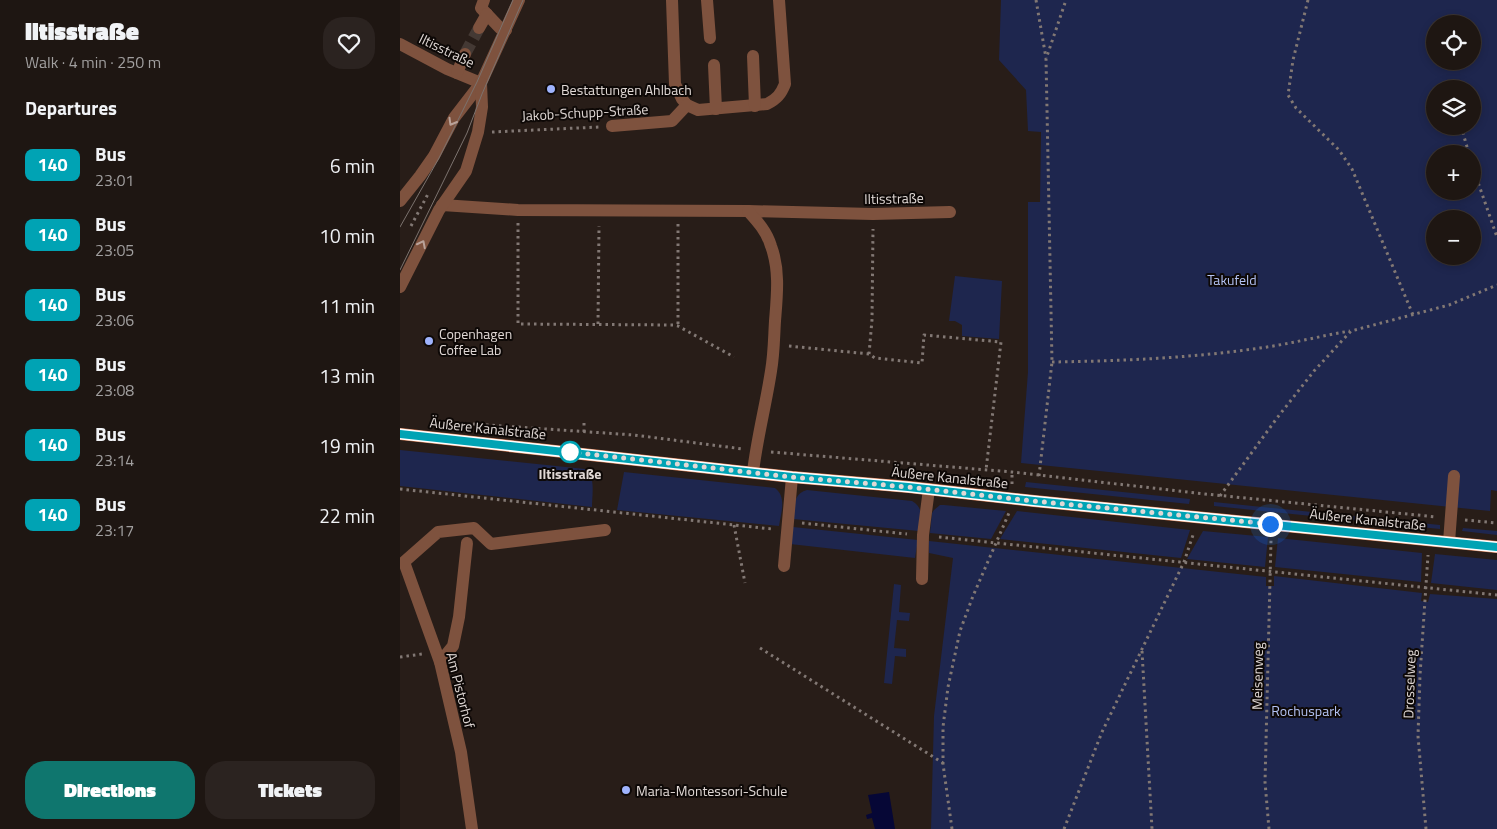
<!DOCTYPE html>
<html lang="en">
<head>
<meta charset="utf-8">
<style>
	:root { --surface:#1e1612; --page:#2b2320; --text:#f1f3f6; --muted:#a19f9f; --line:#3c3532; --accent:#0f766e }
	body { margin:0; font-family:"Titillium Web",sans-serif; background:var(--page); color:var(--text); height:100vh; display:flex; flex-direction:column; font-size:19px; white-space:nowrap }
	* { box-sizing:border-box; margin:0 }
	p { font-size:16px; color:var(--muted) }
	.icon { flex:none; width:28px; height:28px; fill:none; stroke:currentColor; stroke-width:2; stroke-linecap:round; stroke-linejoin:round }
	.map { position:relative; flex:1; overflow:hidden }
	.drawer { display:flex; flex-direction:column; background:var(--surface); width:400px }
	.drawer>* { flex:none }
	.badge { padding:0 10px; border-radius:8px; font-size:18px; line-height:32px }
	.controls { position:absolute; left:1026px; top:15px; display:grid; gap:10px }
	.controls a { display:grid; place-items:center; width:55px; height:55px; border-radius:50%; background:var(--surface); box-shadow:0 2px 8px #0003,0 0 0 1px var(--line); font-size:25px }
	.you { position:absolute; width:25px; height:25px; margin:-12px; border:4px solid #fff; border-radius:50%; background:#1a73e8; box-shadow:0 0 0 8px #1a73e833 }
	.map>.badge { position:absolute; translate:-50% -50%; box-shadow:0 0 0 2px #fff }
	h2 { padding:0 25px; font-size:19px; line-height:45px }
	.round { display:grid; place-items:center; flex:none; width:52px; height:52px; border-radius:20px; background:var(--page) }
	.summary { display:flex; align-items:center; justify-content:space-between; height:85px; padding:0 25px }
	h1 { font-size:24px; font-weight:800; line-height:38px }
	.button { display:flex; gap:10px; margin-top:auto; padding:10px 25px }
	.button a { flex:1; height:58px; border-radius:20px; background:var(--accent); color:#fff; font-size:20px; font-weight:800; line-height:58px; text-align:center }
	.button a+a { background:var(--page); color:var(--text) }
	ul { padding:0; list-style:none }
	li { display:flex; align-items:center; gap:15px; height:70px; padding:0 25px }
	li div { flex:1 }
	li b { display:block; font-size:19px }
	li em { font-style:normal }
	li .badge { min-width:55px; font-weight:700; text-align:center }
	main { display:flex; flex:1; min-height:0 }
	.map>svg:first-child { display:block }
	.green { fill:#1e264e; fill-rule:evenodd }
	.water { fill:#060736 }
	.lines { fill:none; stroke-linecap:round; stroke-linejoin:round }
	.minor-tunnel { stroke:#443934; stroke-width:12; stroke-dasharray:12 6; stroke-linecap:butt }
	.path { stroke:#827874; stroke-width:3; stroke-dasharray:2.5 4; stroke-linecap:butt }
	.minor { stroke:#7e523e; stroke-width:12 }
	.major { stroke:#dd8258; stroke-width:12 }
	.tram { stroke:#7c736f; stroke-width:1 }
	.oneway { stroke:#b9a299 }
	.line-casing { stroke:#fff; stroke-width:11 }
	.line { stroke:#00a3b4; stroke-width:8 }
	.walk { stroke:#e0d8d5; stroke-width:5; stroke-dasharray:0 9 }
	.poi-dot { fill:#9fb3fd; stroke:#0d0806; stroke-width:2 }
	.stop-dot { fill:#fff; stroke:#00a3b4; stroke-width:2.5 }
	.labels { text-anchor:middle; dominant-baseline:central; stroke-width:4; stroke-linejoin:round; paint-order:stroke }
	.street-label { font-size:14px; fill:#e0d8d5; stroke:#0d0806 }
	.poi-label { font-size:14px; fill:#e0d8d5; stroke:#0d0806; text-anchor:start }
	.park-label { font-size:14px; fill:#b3c2f3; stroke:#0d0806 }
	.stop-label { font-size:14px; font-weight:bold; fill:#e0d8d5; stroke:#0d0806 }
</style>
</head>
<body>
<main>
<section class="drawer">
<div class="summary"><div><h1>Iltisstraße</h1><p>Walk · 4 min · 250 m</p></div><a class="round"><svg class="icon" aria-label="heart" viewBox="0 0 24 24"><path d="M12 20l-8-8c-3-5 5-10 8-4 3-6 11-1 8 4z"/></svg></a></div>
<h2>Departures</h2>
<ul>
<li><span class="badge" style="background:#00a3b4;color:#fff">140</span><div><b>Bus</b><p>23:01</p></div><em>6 min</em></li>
<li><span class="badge" style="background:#00a3b4;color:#fff">140</span><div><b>Bus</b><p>23:05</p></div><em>10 min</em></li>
<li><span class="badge" style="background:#00a3b4;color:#fff">140</span><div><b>Bus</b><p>23:06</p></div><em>11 min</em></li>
<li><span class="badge" style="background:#00a3b4;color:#fff">140</span><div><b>Bus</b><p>23:08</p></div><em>13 min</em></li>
<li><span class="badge" style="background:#00a3b4;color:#fff">140</span><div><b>Bus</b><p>23:14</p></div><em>19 min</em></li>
<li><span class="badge" style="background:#00a3b4;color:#fff">140</span><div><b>Bus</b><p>23:17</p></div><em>22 min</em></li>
</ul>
<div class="button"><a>Directions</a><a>Tickets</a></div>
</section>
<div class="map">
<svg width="1097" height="829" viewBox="0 0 1097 829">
	<rect width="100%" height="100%" fill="#281d18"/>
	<!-- green -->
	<g class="green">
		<path d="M601,0H1097V491L1091,490L1090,511L621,463L628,372V202H640L641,132L628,131L626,90L599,60ZM1035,24H1072V61H1035ZM1035,89H1072V126H1035ZM1035,154H1072V191H1035ZM1035,219H1072V256H1035Z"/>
		<path d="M555,276L602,281L599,339L562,336V325L555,321H549Z"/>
		<path d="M0,450L185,469C196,475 192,495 192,507L0,486Z"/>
		<path d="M224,472L375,488C387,497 381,513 379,526L217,510Z"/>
		<path d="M626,482L790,499L789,504L625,487Z"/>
		<path d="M407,490L512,501C525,508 520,520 519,531L393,519C394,506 393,494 407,490Z"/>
		<path d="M814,502L1040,525V529L814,506Z"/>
		<path d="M540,505H544L606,511L591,539L530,533L532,513L534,510Z"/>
		<path d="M617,511L790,530L781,558L600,539Z"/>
		<path d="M393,527L518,540L515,558L390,544Z"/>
		<path d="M1063,528L1097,531V535L1062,531Z"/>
		<path d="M803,531L868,537L865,567L787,559Z"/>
		<path d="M878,538L1022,553L1021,582L875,567Z"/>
		<path d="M529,541L866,577V586H874V576L1022,593L1021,601L1028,602L1030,594L1097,599V829H531L534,716L553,558L529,553Z"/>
		<path d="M1035,554L1097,560V590L1031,583Z"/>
		<path d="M494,584L501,585L499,612L510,613L509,621L497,620L494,648L506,649V657L495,656L492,684L484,683Z"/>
	</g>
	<!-- water -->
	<path class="water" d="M489,792L495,829H475L472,818L467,819L466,815L472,813L468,795Z"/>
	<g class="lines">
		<!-- minor-tunnel -->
		<path class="minor-tunnel" d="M65,54L79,28"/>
		<!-- path -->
		<g class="path">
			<path d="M636,0L646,58"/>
			<path d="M908,0L893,60L888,95L896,108L939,150L952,169L1013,315"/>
			<path d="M1049,86L1050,89"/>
			<path d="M1061,126L1069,154"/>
			<path d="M92,132L199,127"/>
			<path d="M1072,165L1097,237"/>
			<path d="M118,223V324L273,325L278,326L334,357"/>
			<path d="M278,224V326"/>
			<path d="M11,226L28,194"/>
			<path d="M198,324L199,226"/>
			<path d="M389,346L469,354L475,358L522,363L524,335L601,342L586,470"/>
			<path d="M469,354L472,320L473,229"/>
			<path d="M652,362C722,361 791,358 860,348C890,344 920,336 950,331"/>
			<path d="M73,424L234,435L343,449"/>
			<path d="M184,432V423"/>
			<path d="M371,452L612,472L805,494L1037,517"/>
			<path d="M639,476L652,362L646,59L666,0"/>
			<path d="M612,484V472"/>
			<path d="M0,489L372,529"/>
			<path d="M820,496L877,418L914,371L951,331L1049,305L1097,285"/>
			<path d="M1065,520L1097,523"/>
			<path d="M402,523L507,534"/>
			<path d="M334,525L345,583"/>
			<path d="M539,537L1097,595"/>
			<path d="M360,648L543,763"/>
			<path d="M742,651L752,829"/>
			<path d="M0,657L22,654"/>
			<path d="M552,829L543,764V727L548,687L560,631L573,596L609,513"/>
			<path d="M664,829L702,732L784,562L794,532"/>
			<path d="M869,829L865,782L871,540"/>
			<path d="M1026,829L1018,736L1020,675L1028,555"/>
		</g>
		<!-- minor -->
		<g class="minor">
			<path d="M84,0L81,8L100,28L106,30"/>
			<path d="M272,0L275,84L282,99L287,105L298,110L367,104C377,99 381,94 385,84L379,0"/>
			<path d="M307,0L310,38"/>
			<path d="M79,28L87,14"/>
			<path d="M0,44L47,69L81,83"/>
			<path d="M353,56L355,106"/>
			<path d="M314,65L316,109"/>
			<path d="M57,73L65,54"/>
			<path d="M212,126L272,121L287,105"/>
			<path d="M0,201L20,176L34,156L54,118L81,83L119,0"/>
			<path d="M42,205L118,210L348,211L473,214L550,212"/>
			<path d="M348,211C358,222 367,232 371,246C380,270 377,296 375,321C374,337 374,354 371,371C366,404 357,438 353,472"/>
			<path d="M0,287L39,210L66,171L78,132L82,107L81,83"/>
			<path d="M1049,542L1054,476"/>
			<path d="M384,566L392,477"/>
			<path d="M522,579L523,535L529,489"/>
			<path d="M40,662L53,646L59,617L67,543"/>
			<path d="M72,829L61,752L40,662L4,562L38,532L74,528L91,544L205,530"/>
		</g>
		<!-- major -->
		<path class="major" d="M0,434L392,477L509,487L634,501L1097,547"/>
		<!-- tram -->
		<g class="tram">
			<path d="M0,227L39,158L77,82L113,0"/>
			<path d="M0,270L67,133L82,94L123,0"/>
		</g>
	</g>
	<!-- one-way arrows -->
	<defs><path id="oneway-chevron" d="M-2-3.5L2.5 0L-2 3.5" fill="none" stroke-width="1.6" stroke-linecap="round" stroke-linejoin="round" transform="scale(1.25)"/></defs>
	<g class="oneway">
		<use href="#oneway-chevron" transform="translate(52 122) rotate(120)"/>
		<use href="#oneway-chevron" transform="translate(22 244) rotate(-63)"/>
	</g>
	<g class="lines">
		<!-- line casing -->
		<g class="line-casing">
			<path id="line" d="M0,434L392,477L508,487L634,501L1097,547"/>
		</g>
		<!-- line -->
		<use href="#line" class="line"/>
		<!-- walk -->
		<path class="walk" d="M170,452L392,477L508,487L634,501L870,524"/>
	</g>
	<!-- markers -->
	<g class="poi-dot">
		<circle cx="151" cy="89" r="5"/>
		<circle cx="29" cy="341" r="5"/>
		<circle cx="226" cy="790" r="5"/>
	</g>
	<circle class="stop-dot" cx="170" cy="452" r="10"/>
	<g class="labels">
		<!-- street labels -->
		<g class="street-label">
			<text transform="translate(47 50) rotate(26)">Iltisstraße</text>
			<text transform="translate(185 112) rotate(-3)">Jakob-Schupp-Straße</text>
			<text transform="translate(494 198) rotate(-1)">Iltisstraße</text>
			<text transform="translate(88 428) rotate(6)">Äußere Kanalstraße</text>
			<text transform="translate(550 477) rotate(6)">Äußere Kanalstraße</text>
			<text transform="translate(968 519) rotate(6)">Äußere Kanalstraße</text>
			<text transform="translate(857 676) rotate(-89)">Meisenweg</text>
			<text transform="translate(1009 684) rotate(-88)">Drosselweg</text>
			<text transform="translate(61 690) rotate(76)">Am Pistorhof</text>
		</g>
		<!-- poi labels -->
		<g class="poi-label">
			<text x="161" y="89">Bestattungen Ahlbach</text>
			<text x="39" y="333">Copenhagen<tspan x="39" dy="16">Coffee Lab</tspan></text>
			<text x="236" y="790">Maria-Montessori-Schule</text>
		</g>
		<!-- park labels -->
		<g class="park-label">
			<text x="832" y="279">Takufeld</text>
			<text x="906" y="710">Rochuspark</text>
		</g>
		<!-- stop labels -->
		<g class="stop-label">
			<text x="170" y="473">Iltisstraße</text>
		</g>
	</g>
</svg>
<div class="controls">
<a><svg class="icon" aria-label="locate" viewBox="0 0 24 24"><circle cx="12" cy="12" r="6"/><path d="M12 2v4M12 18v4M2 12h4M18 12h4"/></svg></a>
<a><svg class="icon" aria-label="layers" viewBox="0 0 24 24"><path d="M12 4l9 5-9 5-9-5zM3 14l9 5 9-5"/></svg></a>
<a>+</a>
<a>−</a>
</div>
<div class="you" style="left:870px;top:524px"></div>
</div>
</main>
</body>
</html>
